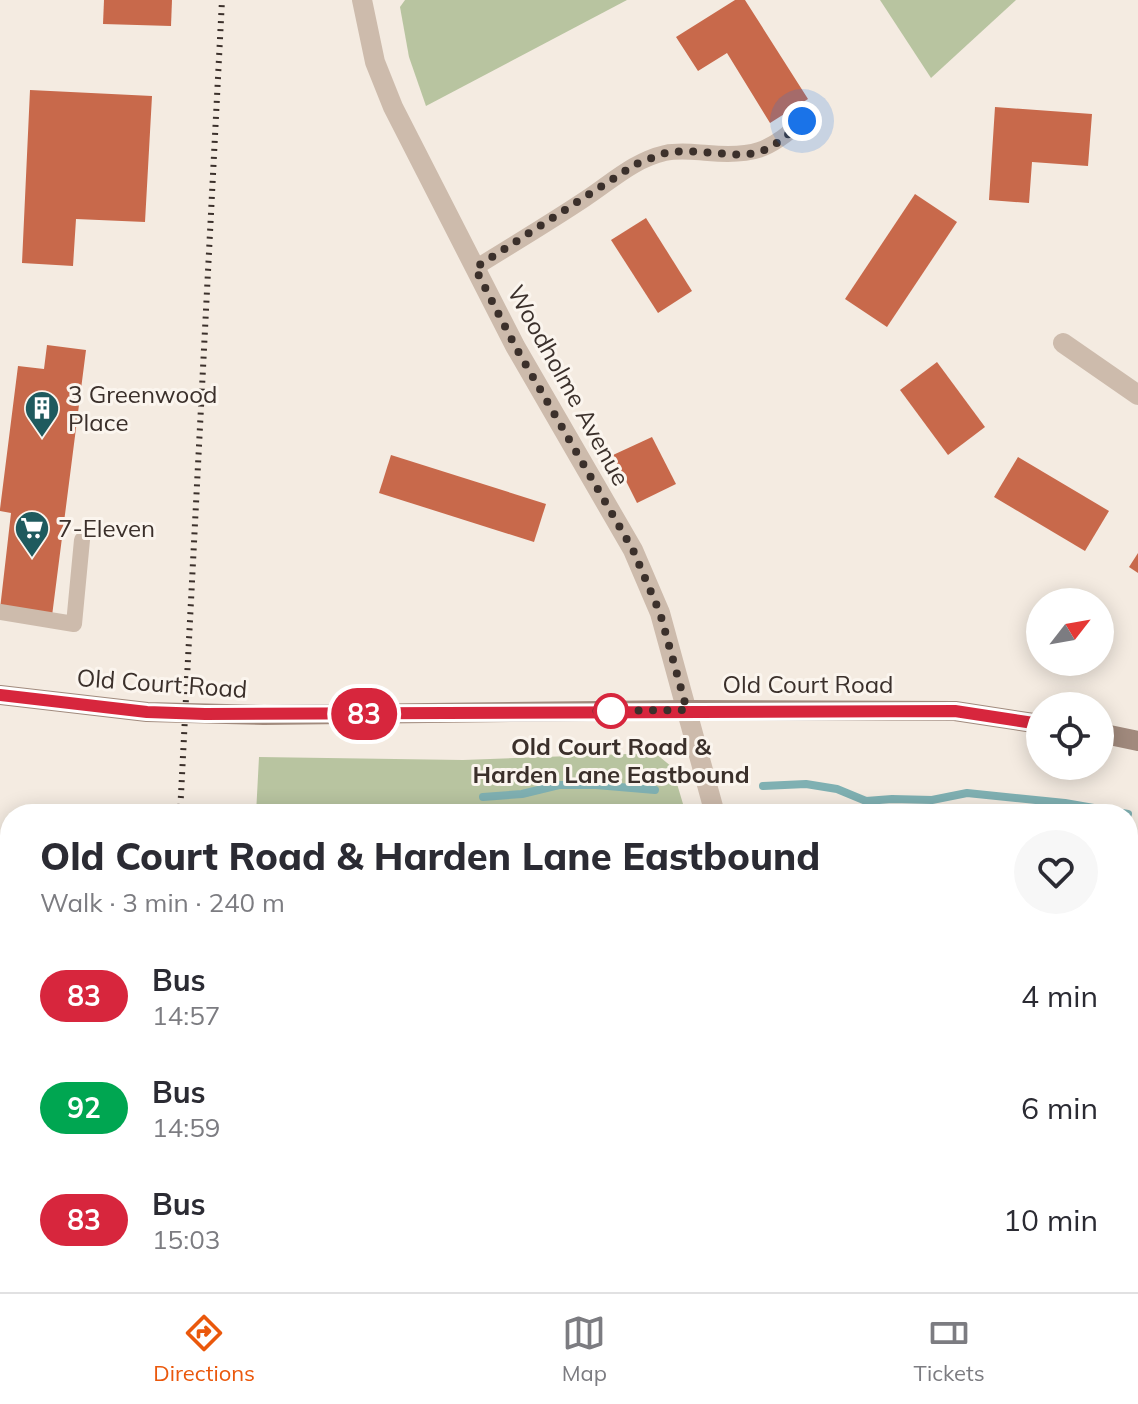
<!DOCTYPE html>
<html lang="en">
<head>
<meta charset="utf-8">
<style>
	:root { --surface:#fff; --page:#f7f7f7; --text:#2b2b33; --muted:#7c7c81; --line:#e1e1e2; --accent:#ea580c }
	body { margin:0; font-family:Mulish,sans-serif; background:var(--page); color:var(--text); height:100vh; display:flex; flex-direction:column; font-size:30px; white-space:nowrap }
	* { box-sizing:border-box; margin:0 }
	p { font-size:26px; color:var(--muted) }
	.icon { flex:none; width:44px; height:44px; fill:none; stroke:currentColor; stroke-width:2; stroke-linecap:round; stroke-linejoin:round }
	.map { position:relative; flex:1; overflow:hidden }
	.sheet { position:absolute; left:0px; top:804px; width:1138px; height:488px; display:flex; flex-direction:column; background:var(--surface); border-radius:32px 32px 0 0; box-shadow:0 4px 20px #0003 }
	.sheet>* { flex:none }
	.badge { padding:0 16px; border-radius:26px; font-size:28px; line-height:52px }
	.needle { width:52px; rotate:59deg }
	.tools { position:absolute; left:1026px; top:588px; display:grid; gap:16px }
	.tools a { display:grid; place-items:center; width:88px; height:88px; border-radius:50%; background:var(--surface); box-shadow:0 4px 20px #0003; font-size:40px }
	.you { position:absolute; width:40px; height:40px; margin:-20px; border:6px solid #fff; border-radius:50%; background:#1a73e8; box-shadow:0 0 0 12px #1a73e833 }
	.map>.badge { position:absolute; translate:-50% -50%; box-shadow:0 0 0 4px #fff }
	.round { display:grid; place-items:center; flex:none; width:84px; height:84px; border-radius:42px; background:var(--page) }
	.summary { display:flex; align-items:center; justify-content:space-between; height:136px; padding:0 40px }
	h1 { font-size:38px; font-weight:800; line-height:60px }
	ul { padding:0; list-style:none }
	li { display:flex; align-items:center; gap:24px; height:112px; padding:0 40px }
	li div { flex:1 }
	li b { display:block; font-size:30px }
	li em { font-style:normal }
	li .badge { min-width:88px; font-weight:700; text-align:center }
	.dock { display:flex; justify-content:space-around; align-items:center; height:112px; border-top:2px solid var(--line); background:var(--surface); font-size:22px; color:var(--muted) }
	.dock a { display:grid; justify-items:center; gap:4px }
	.dock .current { color:var(--accent) }
	.map>svg:first-child { display:block }
	.green { fill:#b8c4a0 }
	.lines { fill:none; stroke-linecap:round; stroke-linejoin:round }
	.stream { stroke:#7fb0b2; stroke-width:8 }
	.building { fill:#c8694b }
	.service { stroke:#cdbbac; stroke-width:16 }
	.minor { stroke:#cdbbac; stroke-width:20 }
	.secondary { stroke:#a18a7d; stroke-width:20 }
	.rail { stroke:#3b302b; stroke-width:6; stroke-dasharray:2 6; stroke-linecap:butt }
	.line-casing { stroke:#fff; stroke-width:18 }
	.line { stroke:#d7263d; stroke-width:12 }
	.walk { stroke:#3b302b; stroke-width:8; stroke-dasharray:0 14.4 }
	.stop-dot { fill:#fff; stroke:#d7263d; stroke-width:4 }
	.labels { text-anchor:middle; dominant-baseline:central; stroke-width:6; stroke-linejoin:round; paint-order:stroke }
	.street-label { font-size:24px; fill:#3b302b; stroke:#fbf5ee }
	.poi-label { font-size:24px; fill:#3b302b; stroke:#fbf5ee; text-anchor:start }
	.stop-label { font-size:24px; font-weight:bold; fill:#3b302b; stroke:#fbf5ee }
</style>
</head>
<body>
<div class="map">
<svg width="1138" height="1292" viewBox="0 0 1138 1292">
	<rect width="100%" height="100%" fill="#f4ebe1"/>
	<!-- green -->
	<g class="green">
		<path d="M405,0H627L426,106L409,57L400,7Z"/>
		<path d="M880,0H1016L931,78Z"/>
		<path d="M655,753L672,767L686,814H256L259,757L463,760Z"/>
	</g>
	<g class="lines">
		<!-- stream -->
		<g class="stream">
			<path d="M763,786L806,784L837,789L866,801L892,799L932,800L967,793L1065,803L1128,814"/>
			<path d="M483,797L522,794L559,785H596L655,790"/>
		</g>
	</g>
	<!-- building -->
	<g class="building">
		<path d="M104,0H172L171,26L103,24Z"/>
		<path d="M735,0H745L808,99L770,123L727,53L698,71L676,37Z"/>
		<path d="M30,90L152,96L145,222L76,219L73,266L22,263Z"/>
		<path d="M995,107L1092,114L1088,166L1032,162L1029,203L989,200Z"/>
		<path d="M915,194L957,222L887,327L845,299Z"/>
		<path d="M646,218L692,291L658,313L611,240Z"/>
		<path d="M47,345L86,350L52,616L0,609L11,513L0,511V509L18,366L44,369Z"/>
		<path d="M937,362L985,427L948,455L900,390Z"/>
		<path d="M652,437L676,484L637,503L613,455Z"/>
		<path d="M391,455L546,504L534,542L379,493Z"/>
		<path d="M1018,457L1109,511L1085,551L994,497Z"/>
		<path d="M1138,553V573L1129,567Z"/>
		<path d="M0,992L10,993V1282H106V1292H0Z"/>
		<path d="M380,1282L421,1283L420,1292H379Z"/>
		<path d="M797,1282H804L808,1292H773Z"/>
	</g>
	<g class="lines">
		<!-- service -->
		<g class="service">
			<path d="M475,268C512,245 549,223 585,199C611,182 634,160 665,153C680,150 693,152 708,153C752,157 770,151 802,121"/>
			<path d="M0,612L74,624L82,540"/>
		</g>
		<!-- minor -->
		<g class="minor">
			<path d="M362,0L375,62L393,107L515,346L633,550L660,613L715,814"/>
			<path d="M1063,343L1138,395"/>
			<path d="M908,1282L911,1292"/>
			<path d="M491,1292V1282"/>
		</g>
		<!-- secondary -->
		<g class="secondary">
			<path d="M0,695L147,712L264,715L687,710L955,711L1040,724"/>
			<path d="M1100,733L1138,741"/>
		</g>
		<!-- rail -->
		<g class="rail">
			<path d="M180,814L222,0"/>
			<path d="M155,1292L156,1282"/>
		</g>
	</g>
	<g class="lines">
		<!-- line casing -->
		<g class="line-casing">
			<path id="line" d="M0,695L147,712L205,714L955,711L1040,724"/>
		</g>
		<!-- line -->
		<use href="#line" class="line"/>
		<!-- walk -->
		<path class="walk" d="M611,711H596L687,710L660,613L633,550L515,346L475,268L636,164L668,152L686,151L742,155L761,152L782,140L802,121"/>
	</g>
	<!-- icons -->
	<defs>
		<g id="building-pin" transform="scale(1.8)"><path d="M0 17L-7.5 6A9.5 9.5 0 1 1 7.5 6Z" fill="#1f5a5e" stroke="#fbf5ee"/><path d="M-4-6H4V6H1V3H-1V6H-4ZM-2.5-4.3h1.7v1.8h-1.7ZM.8-4.3h1.7v1.8H.8ZM-2.5-1h1.7V.8h-1.7ZM.8-1h1.7V.8H.8Z" fill="#fff"/></g>
		<g id="supermarket-pin" transform="scale(1.8)"><path d="M0 17L-7.5 6A9.5 9.5 0 1 1 7.5 6Z" fill="#1f5a5e" stroke="#fbf5ee"/><path d="M-6-5.5h2.5l.6 2H6L4.5 2H-2.5L-4.4-4H-6ZM-1.5 3.2a1.3 1.3 0 1 0 .1 0ZM3 3.2a1.3 1.3 0 1 0 .1 0Z" fill="#fff"/></g>
	</defs>
	<g fill-rule="evenodd">
		<use href="#building-pin" x="42" y="408"/>
		<use href="#supermarket-pin" x="32" y="528"/>
	</g>
	<!-- markers -->
	<circle class="stop-dot" cx="611" cy="711" r="16"/>
	<g class="labels">
		<!-- street labels -->
		<g class="street-label">
			<text transform="translate(569 385) rotate(61)">Woodholme Avenue</text>
			<text transform="translate(162 683) rotate(4)">Old Court Road</text>
			<text x="808" y="684">Old Court Road</text>
		</g>
		<!-- poi labels -->
		<g class="poi-label">
			<text x="68" y="394">3 Greenwood<tspan x="68" dy="28">Place</tspan></text>
			<text x="58" y="528">7-Eleven</text>
		</g>
		<!-- stop labels -->
		<g class="stop-label">
			<text x="611" y="746">Old Court Road &amp;<tspan x="611" dy="28">Harden Lane Eastbound</tspan></text>
		</g>
	</g>
</svg>
<div class="tools">
<a><svg class="needle" viewBox="-14 -14 28 28"><path d="M0-13l5 13h-10z" fill="#e53935"/><path d="M0 13l5-13h-10z" fill="#7c7c81"/></svg></a>
<a><svg class="icon" aria-label="locate" viewBox="0 0 24 24"><circle cx="12" cy="12" r="6"/><path d="M12 2v4M12 18v4M2 12h4M18 12h4"/></svg></a>
</div>
<div class="you" style="left:802px;top:121px"></div>
<b class="badge" style="left:364px;top:714px;background:#d7263d;color:#fff">83</b>
<section class="sheet">
<div class="summary"><div><h1>Old Court Road &amp; Harden Lane Eastbound</h1><p>Walk · 3 min · 240 m</p></div><a class="round"><svg class="icon" aria-label="heart" viewBox="0 0 24 24"><path d="M12 20l-8-8c-3-5 5-10 8-4 3-6 11-1 8 4z"/></svg></a></div>
<ul>
<li><span class="badge" style="background:#d7263d;color:#fff">83</span><div><b>Bus</b><p>14:57</p></div><em>4 min</em></li>
<li><span class="badge" style="background:#00a651;color:#fff">92</span><div><b>Bus</b><p>14:59</p></div><em>6 min</em></li>
<li><span class="badge" style="background:#d7263d;color:#fff">83</span><div><b>Bus</b><p>15:03</p></div><em>10 min</em></li>
</ul>
</section>
</div>
<nav class="dock">
<a class="current"><svg class="icon" aria-label="directions" viewBox="0 0 24 24"><path d="M12 3l9 9-9 9-9-9zM9 14v-3h6M13 9l2 2-2 2"/></svg>Directions</a>
<a><svg class="icon" aria-label="map" viewBox="0 0 24 24"><path d="M3 6l6-2 6 2 6-2v14l-6 2-6-2-6 2zM9 4v14M15 6v14"/></svg>Map</a>
<a><svg class="icon" aria-label="tickets" viewBox="0 0 24 24"><path d="M3 7h18v10H3zM15 7v10"/></svg>Tickets</a>
</nav>
</body>
</html>
